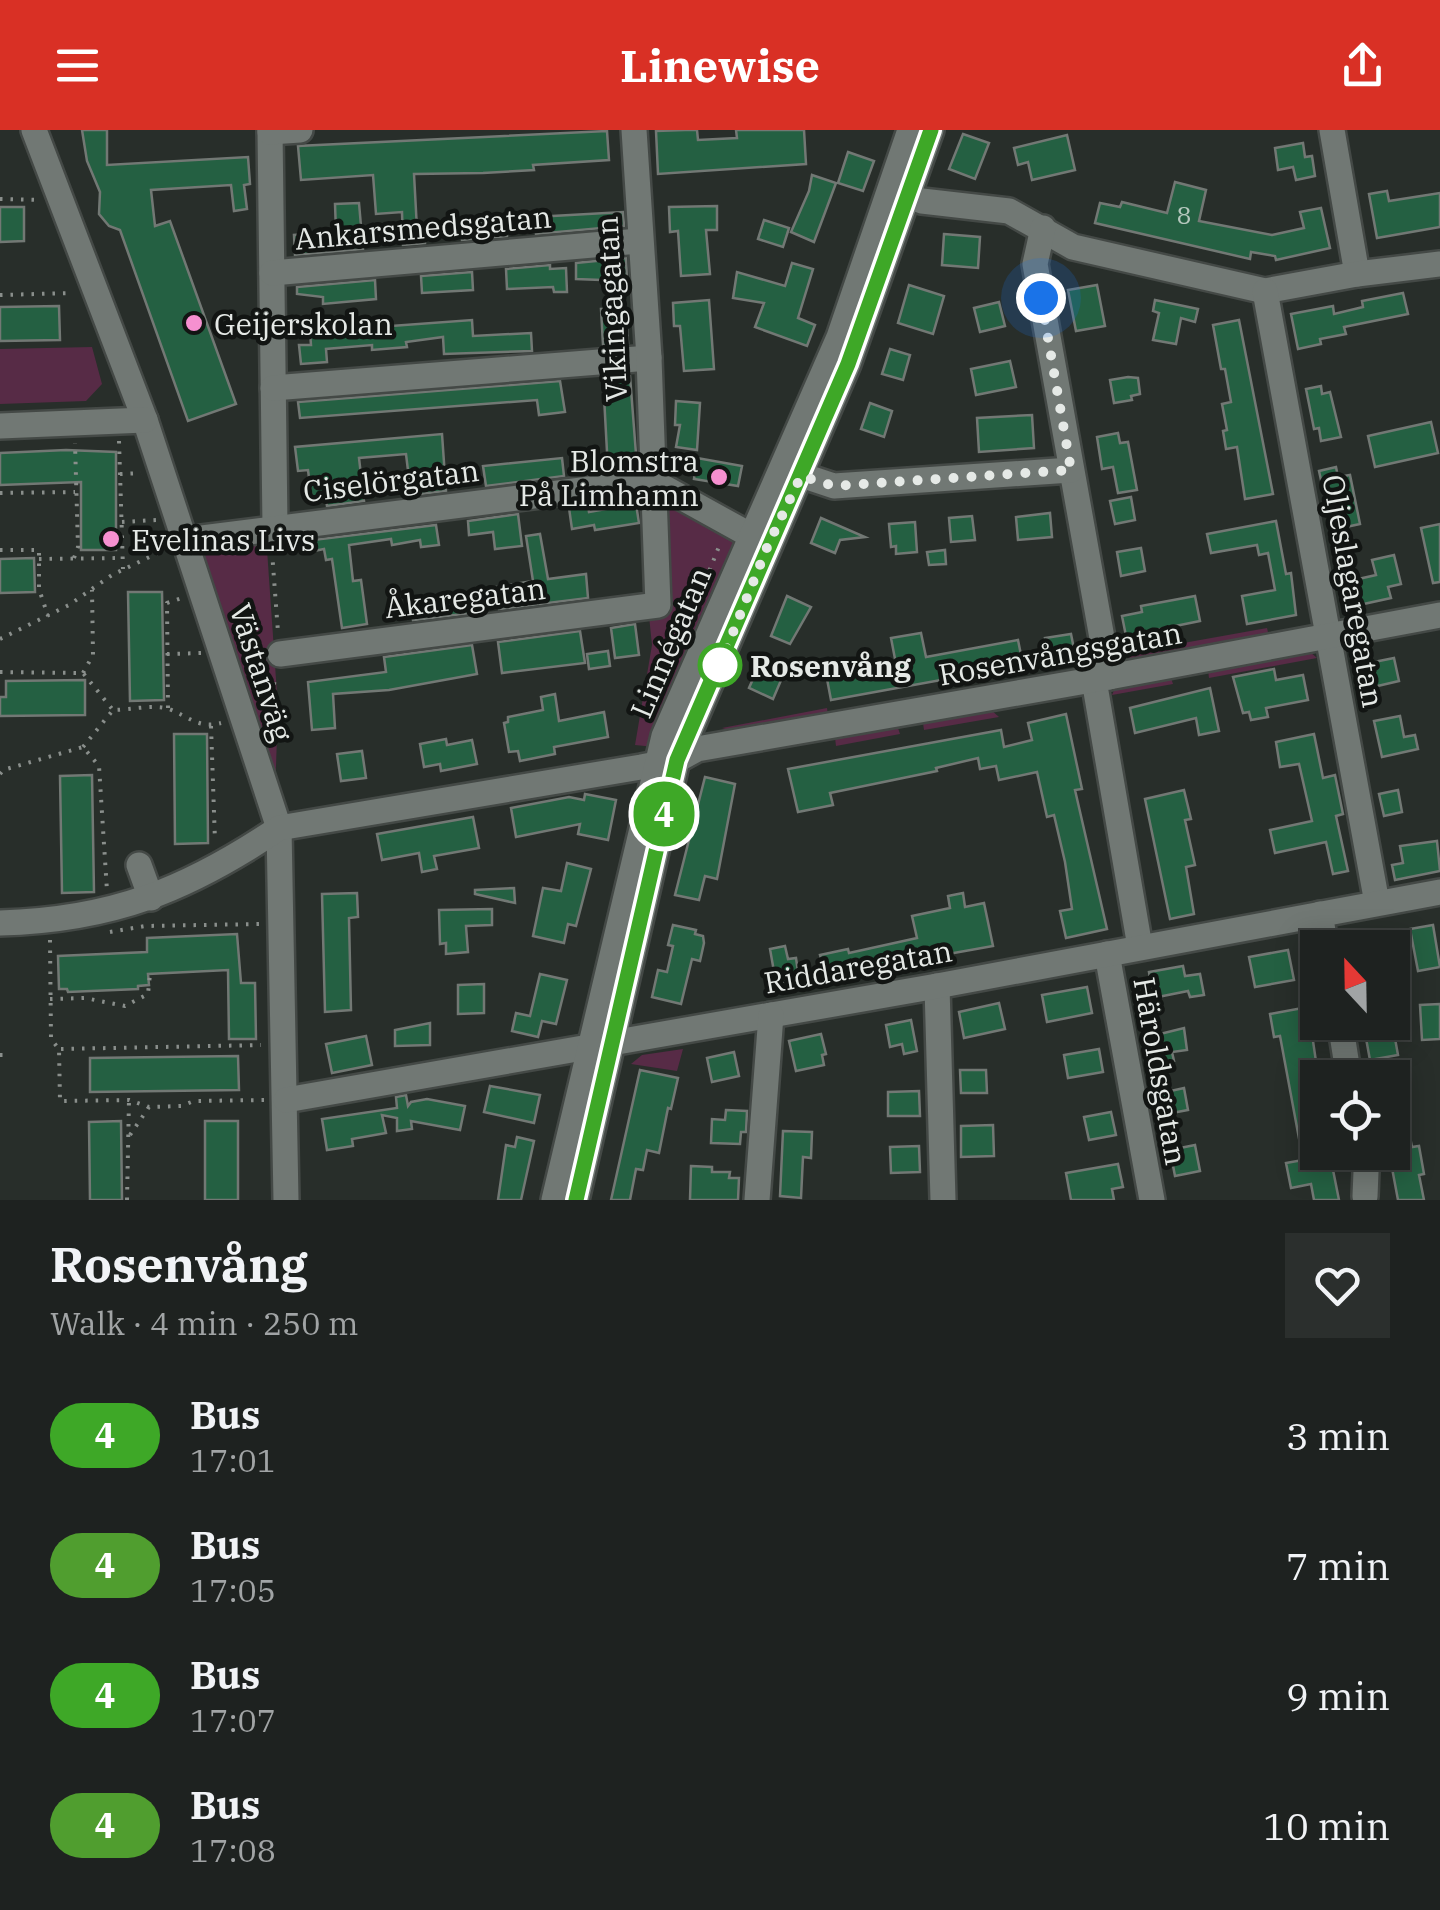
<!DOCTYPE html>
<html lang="en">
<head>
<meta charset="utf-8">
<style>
	:root { --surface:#1e2220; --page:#2b2f2d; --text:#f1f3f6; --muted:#a1a4a5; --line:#3c3f3e; --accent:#d93025 }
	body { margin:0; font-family:"IBM Plex Serif",serif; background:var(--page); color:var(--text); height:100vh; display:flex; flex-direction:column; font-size:38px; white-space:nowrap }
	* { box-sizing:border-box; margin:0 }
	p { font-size:32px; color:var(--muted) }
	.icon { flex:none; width:55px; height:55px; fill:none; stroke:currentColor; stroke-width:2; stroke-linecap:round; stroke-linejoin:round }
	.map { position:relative; height:1070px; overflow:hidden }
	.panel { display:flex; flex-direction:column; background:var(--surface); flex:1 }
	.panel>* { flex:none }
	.badge { padding:0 20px; border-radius:32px; font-size:35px; line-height:65px }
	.needle { width:65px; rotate:338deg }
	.tools { position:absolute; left:1300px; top:800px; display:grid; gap:20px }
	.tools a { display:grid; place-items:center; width:110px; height:110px; border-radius:0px; background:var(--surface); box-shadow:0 5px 25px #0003,0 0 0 2px var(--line); font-size:50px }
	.you { position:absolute; width:50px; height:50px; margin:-25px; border:8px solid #fff; border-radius:50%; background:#1a73e8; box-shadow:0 0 0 15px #1a73e833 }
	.map>.badge { position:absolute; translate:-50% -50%; box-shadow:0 0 0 5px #fff }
	.round { display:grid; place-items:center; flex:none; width:105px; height:105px; border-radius:0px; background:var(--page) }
	.overview { display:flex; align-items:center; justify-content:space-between; height:170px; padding:0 50px }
	h1 { font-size:48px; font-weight:700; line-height:75px }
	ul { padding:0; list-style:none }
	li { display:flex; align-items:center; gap:30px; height:130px; padding:0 50px }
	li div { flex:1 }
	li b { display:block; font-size:38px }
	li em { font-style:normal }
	li .badge { min-width:110px; font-weight:700; text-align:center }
	header { display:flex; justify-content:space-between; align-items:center; height:130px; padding:0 50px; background:var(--accent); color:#fff; font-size:45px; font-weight:700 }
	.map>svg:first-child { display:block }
	.green { fill:#572b46 }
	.building { fill:#246042; stroke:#727874; stroke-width:2.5 }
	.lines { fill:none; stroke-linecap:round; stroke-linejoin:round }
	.minor-casing { stroke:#444946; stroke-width:30 }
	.path { stroke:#8a8f8c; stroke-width:4; stroke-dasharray:2.5 8; stroke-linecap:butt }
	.minor { stroke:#717874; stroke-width:25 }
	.line-casing { stroke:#fff; stroke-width:22 }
	.line { stroke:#3ea827; stroke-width:15 }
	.walk { stroke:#e5e9e6; stroke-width:10; stroke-dasharray:0 18 }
	.poi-dot { fill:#f690d0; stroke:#121513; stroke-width:4 }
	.stop-dot { fill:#fff; stroke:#3ea827; stroke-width:5 }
	.labels { text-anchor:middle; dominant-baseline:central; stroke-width:9; stroke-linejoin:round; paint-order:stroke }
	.number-label { font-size:25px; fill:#b5c7bd }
	.street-label { font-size:30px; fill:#e5e9e6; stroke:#121513 }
	.poi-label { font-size:30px; fill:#e5e9e6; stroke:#121513; text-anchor:start }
	.stop-label { font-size:30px; font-weight:bold; fill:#e5e9e6; stroke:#121513; text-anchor:start }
</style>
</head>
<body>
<header><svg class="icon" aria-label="menu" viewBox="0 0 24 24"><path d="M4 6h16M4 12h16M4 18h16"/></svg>Linewise<svg class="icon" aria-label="share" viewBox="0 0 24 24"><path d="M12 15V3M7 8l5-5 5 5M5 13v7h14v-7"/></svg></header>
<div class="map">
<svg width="1440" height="1070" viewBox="0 0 1440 1070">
	<rect width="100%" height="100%" fill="#282e2a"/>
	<!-- green -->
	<g class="green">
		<path d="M92,217L102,254L86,271L0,274V219Z"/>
		<path d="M644,344L746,389L687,518L655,617L635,615L652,515L642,418Z"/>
		<path d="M266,405L278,578L275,665L196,417Z"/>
		<path d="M1267,498L1269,507L1137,531L1122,524Z"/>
		<path d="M1310,522L1317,528L1209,548L1208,540Z"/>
		<path d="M1171,548L1173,554L1112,565L1115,558Z"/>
		<path d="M827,578L828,586L732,601L722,598Z"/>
		<path d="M991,580L999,587L924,600L923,593Z"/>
		<path d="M898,598L900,604L836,616L835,608Z"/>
		<path d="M683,919L677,941L631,934L642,925Z"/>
	</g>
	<!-- building -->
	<g class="building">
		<path d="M82,0H107V35L248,27L250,54L244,55L247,79L234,81L231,55L151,60L155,96L170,91L236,274L188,291L120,100L109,96L99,84L100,62L87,31Z"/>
		<path d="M685,0H697L698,10L737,8L736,0H804L806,34L658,44L656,1Z"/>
		<path d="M607,1L609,30L533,35L534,40L483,43L414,44L417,99H425V113L403,115L402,82L376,84L373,45L301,50L298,16Z"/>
		<path d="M963,4L989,13L975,49L949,39Z"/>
		<path d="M1067,5L1075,40L1032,50L1028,32L1018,35L1014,18Z"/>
		<path d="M1303,13L1305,27L1312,26L1315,46L1296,50L1293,37L1278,40L1275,18Z"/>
		<path d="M848,22L874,31L863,61L838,53Z"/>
		<path d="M812,45L836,53L814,112L791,102L809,61Z"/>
		<path d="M1175,52L1206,60L1199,91L1272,105L1304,98L1300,82L1321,78L1330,118L1276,130L1275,126L1251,122L1250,129L1095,93L1100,73L1120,77L1122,72L1167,83Z"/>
		<path d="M1387,61L1389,71L1440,63V97L1377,108L1369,64Z"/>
		<path d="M359,73L363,119L295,125L294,105L336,102L335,74Z"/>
		<path d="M717,76V100H706L710,144L681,146L678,101L670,102L669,77Z"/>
		<path d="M0,77H24V111L0,112Z"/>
		<path d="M623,82L624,96L536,104L535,87Z"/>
		<path d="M764,90L789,98L783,117L758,109Z"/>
		<path d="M506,92L507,106L462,110L461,95Z"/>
		<path d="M944,104L980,107L978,138L942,135Z"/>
		<path d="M626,128L627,151L576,149V133Z"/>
		<path d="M792,133L813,139L798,188L815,195L807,216L755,197L764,173L733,168L737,142L785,156Z"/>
		<path d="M550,135V139L566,138L567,162H554L553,157L507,159L506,139Z"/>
		<path d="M472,142L473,160L422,163L421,146Z"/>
		<path d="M375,150L376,169L323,174V167L297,164V157Z"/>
		<path d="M909,155L944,166L933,204L898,193Z"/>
		<path d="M1097,155L1105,196L1076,201L1068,160Z"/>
		<path d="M1403,163L1408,184L1344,197L1346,204L1320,209L1321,214L1298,219L1291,184L1333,176L1334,184L1363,177L1362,171Z"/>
		<path d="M709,170L714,239L684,241L680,196H674L673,173Z"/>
		<path d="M1155,170L1198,179L1195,192L1181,188L1176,214L1153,210L1159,183L1153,181Z"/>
		<path d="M999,172L1005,196L980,202L974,178Z"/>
		<path d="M59,176L60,210L0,211V177Z"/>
		<path d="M626,178L628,213L603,215L601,179Z"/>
		<path d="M472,190L473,206L531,203L532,221L444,224L443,207L406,212L407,217L372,220V215L326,219L327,232L301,234L299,215H311L310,202Z"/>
		<path d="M1239,190L1273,364L1245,369L1237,317L1226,319L1223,301L1227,300L1222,274L1231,272L1225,239H1221L1213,195Z"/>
		<path d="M890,219L910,225L903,250L882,244Z"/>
		<path d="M1010,231L1016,257L976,265L971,239Z"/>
		<path d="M630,246L637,337L608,340L603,248Z"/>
		<path d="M1128,247L1138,248L1140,264L1131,266L1132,270L1114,273L1110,250Z"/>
		<path d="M560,251L565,282L539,285L537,270L300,288L298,272Z"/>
		<path d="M1321,256L1322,264L1330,262L1341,307L1321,311L1319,298L1314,299L1306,259Z"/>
		<path d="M676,271L700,273L697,320L676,317L680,295H675Z"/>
		<path d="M870,273L892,281L884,307L861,299Z"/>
		<path d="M1032,285L1034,318L979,322L977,288Z"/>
		<path d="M1431,292L1438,323L1375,337L1368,306Z"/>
		<path d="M1118,303L1120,313L1128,312L1137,360L1118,363L1113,337L1102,339L1097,307Z"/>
		<path d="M442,304L446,361L411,365L406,324L359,328L364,371L327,376L326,369L312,371L308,340L298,341L295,317Z"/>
		<path d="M66,320L116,322V420H81V352L0,355V323Z"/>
		<path d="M562,328L564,346L486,356L483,336Z"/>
		<path d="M697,328L742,336L738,356L694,349Z"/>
		<path d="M1336,337L1338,347L1350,345L1360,394L1332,400L1319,341Z"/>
		<path d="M1131,367L1135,390L1115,394L1110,371Z"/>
		<path d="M630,370L631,375L636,374L639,393L595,400L594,395L572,399L569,378L588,376L589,382L617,377L616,372Z"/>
		<path d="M1050,383L1052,407L1018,410L1016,387Z"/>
		<path d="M518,384L522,416L495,419L493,402L469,405L468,391Z"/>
		<path d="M972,386L975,410L951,412L949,388Z"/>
		<path d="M821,388L865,407L840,410L835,423L811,413Z"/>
		<path d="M1276,391L1286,444L1291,443L1296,485L1247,494L1242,466L1275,460L1268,423L1259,425L1257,415L1211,423L1207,404Z"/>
		<path d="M915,392L917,422L896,424V416L891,417L889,394Z"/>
		<path d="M1440,394V452L1433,453L1421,398Z"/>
		<path d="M436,395L439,415L421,417L420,410L392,415L391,409L349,415L353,451L361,450L367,494L342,498L332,429L326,430L324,419L314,421L313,410Z"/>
		<path d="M540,404L548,449L586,444L588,468L499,479L496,457L533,451L526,406Z"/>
		<path d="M1141,418L1145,441L1121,446L1117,422Z"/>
		<path d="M945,420L946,434L929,435L927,422Z"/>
		<path d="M1394,425L1401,454L1388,457L1391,468L1350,477L1345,452L1376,445L1372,430Z"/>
		<path d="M34,428L35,462L0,463V429Z"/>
		<path d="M128,462H162L164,570L130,571Z"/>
		<path d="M787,466L811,477L790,514L771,506Z"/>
		<path d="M1195,466L1200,491L1126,506L1122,486L1142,482L1141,476Z"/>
		<path d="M470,471L472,483L413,490L411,479Z"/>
		<path d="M635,494L639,525L615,528L611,498Z"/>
		<path d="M580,501L585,533L502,543L498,512Z"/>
		<path d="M921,503L926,527L1018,510L1023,535L831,570L827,549L896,534L891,508Z"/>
		<path d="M1071,504L1075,524L1049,528L1045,508Z"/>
		<path d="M472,515L477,544L389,560L333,564L335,598L312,600L308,552L386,542L384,527Z"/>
		<path d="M608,521L610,536L589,539L587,524Z"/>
		<path d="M1394,528L1399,551L1369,558L1364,534Z"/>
		<path d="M761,531L785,541L773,569L749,558Z"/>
		<path d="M1274,539L1276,550L1303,545L1308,570L1266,578L1268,587L1251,590L1249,582L1243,583L1233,547Z"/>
		<path d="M85,550V585L0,586V567H6V551Z"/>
		<path d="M1210,558L1219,601L1199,605L1196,588L1135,603L1130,578Z"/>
		<path d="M555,564L559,591L604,582L608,607L554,617L555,624L520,631L518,621L509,622L504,593L508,592V587L543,580L541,567Z"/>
		<path d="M1066,584L1082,659L1075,660L1107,799L1066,808L1060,781L1072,779L1065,732L1054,685L1047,687L1037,642L999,650L996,636L980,639L978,628L936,638L937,641L830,663L833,675L798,682L788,639L1001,600L1004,617L1032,610L1028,593Z"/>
		<path d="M1400,586L1404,607L1415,605L1418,619L1382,627L1374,591Z"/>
		<path d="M174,604H207L208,713L175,714Z"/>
		<path d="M1314,604L1323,648L1335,645L1343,684L1336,686L1348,741L1333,744L1326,712L1275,723L1270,700L1312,691L1299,634L1280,637L1276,612Z"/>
		<path d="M446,609L447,615L472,610L477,634L441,641L440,634L424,637L420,614Z"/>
		<path d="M362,621L366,648L341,651L337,624Z"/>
		<path d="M92,645L94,762L62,763L60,646Z"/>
		<path d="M705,647L735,654L717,749L705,746L699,770L675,765Z"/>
		<path d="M1184,660L1191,689L1185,690L1195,735L1186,737L1194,784L1170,789L1145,669Z"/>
		<path d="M1398,660L1402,682L1384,686L1379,664Z"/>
		<path d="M585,664L616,670L608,710L578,704L580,694L516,707L511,678L569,667L584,670Z"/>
		<path d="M473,687L479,718L434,726L437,739L422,742L419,723L382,730L377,704Z"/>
		<path d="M1437,711L1440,741L1395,750L1392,735L1403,733L1400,716Z"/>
		<path d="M567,733L591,739L576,796L568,794L564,813L533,806L543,758L561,761Z"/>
		<path d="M514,758L515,773L475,764V760Z"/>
		<path d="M357,763L358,787L349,788L351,880L325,882L322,764Z"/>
		<path d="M963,763L965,777L984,773L993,816L825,846L820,825L848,819L849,823L917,808L912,786L950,778L948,766Z"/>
		<path d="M492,779V795L466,796L468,822L446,824V813L440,814L439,780Z"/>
		<path d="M673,795L696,800L695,804L703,806L704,813L700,831L692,829L681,874L652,867L658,840L667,842L673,816L668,815Z"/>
		<path d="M1433,795L1440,837L1418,841L1410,799Z"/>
		<path d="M237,804L241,853H255L256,909H229L228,840L148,844L149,855L138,856V859L68,862L67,859H59L58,826L147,822V808Z"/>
		<path d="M785,816L788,829L796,828L799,849L776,853L770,819Z"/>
		<path d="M1288,820L1294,850L1255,857L1249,827Z"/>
		<path d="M1183,836L1185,846L1200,844L1204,865L1190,867L1188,861L1153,868L1149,842Z"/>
		<path d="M540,844L567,850L556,894L542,891L538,907L512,901L516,883L530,886Z"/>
		<path d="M484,854V883L458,884V855Z"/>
		<path d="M1087,857L1092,883L1047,892L1042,865Z"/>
		<path d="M999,873L1005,899L964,908L959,882Z"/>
		<path d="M1440,874V909L1422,910L1420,875Z"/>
		<path d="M1308,877L1318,945V1027L1330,1025L1339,1070H1314L1311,1054L1291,1058L1286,1033L1303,1030L1280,906L1274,907L1270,884Z"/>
		<path d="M911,890L917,921L904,924L902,914L890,917L886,895Z"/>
		<path d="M1363,892H1392L1398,925L1370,930Z"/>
		<path d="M430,893V915L395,916V900Z"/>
		<path d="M1184,898L1187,920L1172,922L1174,931L1152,934L1148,907Z"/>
		<path d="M821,904L826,924L822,925L824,935L796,941L789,911Z"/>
		<path d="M366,906L372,935L332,943L326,914Z"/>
		<path d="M1099,919L1103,942L1068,948L1064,925Z"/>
		<path d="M734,922L739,946L712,952L707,928Z"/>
		<path d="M238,926L239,960L90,962V928Z"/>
		<path d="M640,940L678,948L671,979L668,978L659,1023L647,1020L643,1040L636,1039L630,1070H611Z"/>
		<path d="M960,940H986L987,963H961Z"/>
		<path d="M1399,953L1412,1017L1419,1016L1424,1044L1419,1045L1424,1070H1398L1389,1022H1392V954Z"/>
		<path d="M490,956L540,965L534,993L484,982Z"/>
		<path d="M1184,958L1188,980L1161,985L1157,964Z"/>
		<path d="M919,961L920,986H888V962Z"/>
		<path d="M406,965L408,976L411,972L427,969L465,976L460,1000L411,991L412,999L397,1001V988L382,985L386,1003L352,1009L353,1016L327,1020L322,989L397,978L396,967Z"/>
		<path d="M726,980L747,981L746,1002H741L740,1014L711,1013L712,989L725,990Z"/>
		<path d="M1111,982L1116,1005L1089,1010L1084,987Z"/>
		<path d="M121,991L122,1070H90L89,992Z"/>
		<rect x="205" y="991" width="33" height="79"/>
		<path d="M993,995L994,1026L961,1027V996Z"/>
		<path d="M783,1001L812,1002L811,1028L803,1027L801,1068L780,1066Z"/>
		<path d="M517,1007L534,1011L521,1070H498L506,1015L515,1017Z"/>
		<path d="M1195,1015L1200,1041L1175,1046L1170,1020Z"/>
		<path d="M919,1016L920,1042L891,1043L890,1017Z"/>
		<path d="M1118,1034L1123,1057L1112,1059L1114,1070H1071L1066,1043Z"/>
		<path d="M691,1036L712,1037V1042H730L729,1048H739L738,1070H690Z"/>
	</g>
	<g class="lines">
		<!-- minor casing -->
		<g class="minor-casing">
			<g id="minor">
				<path d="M34,0L145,290L279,698L286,1070"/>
				<path d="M270,0L275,397"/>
				<path d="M1332,0L1357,144"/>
				<path d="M270,2L300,0"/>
				<path d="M908,66L922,71L1009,81L1073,117L1265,161L1357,144L1440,134"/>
				<path d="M1043,98L1035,134L1109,547"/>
				<path d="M272,143L639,111"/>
				<path d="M1265,161L1377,773"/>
				<path d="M273,258L649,228"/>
				<path d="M0,296L145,290"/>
				<path d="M789,341L834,356L1071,340"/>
				<path d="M186,410L652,351L766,414"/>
				<path d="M280,524L658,475L649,228L634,0"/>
				<path d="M1094,550L1140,817"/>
				<path d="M139,735L151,768"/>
				<path d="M1320,784L1326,818"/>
				<path d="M0,793C112,790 187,760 279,698L641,637L677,630L697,619L1109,547L1440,485"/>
				<path d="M1107,824L1152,1070"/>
				<path d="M937,856L943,1070"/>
				<path d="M1340,892L1349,948"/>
				<path d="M286,970L937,856L1440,762"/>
				<path d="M1363,1022L1366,1042L1365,1066"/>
				<path d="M554,1070L664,606L839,207L910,0"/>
				<path d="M576,1070L677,630L848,234L931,0"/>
				<path d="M757,1070L771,885"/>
			</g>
		</g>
		<!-- path -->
		<g class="path">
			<path d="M0,69L39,70"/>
			<path d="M0,165L73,163"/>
			<path d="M119,311L123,439"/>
			<path d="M120,344L141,343"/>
			<path d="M0,363L75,362"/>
			<path d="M122,392L156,390"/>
			<path d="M0,420H39V459L48,486"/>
			<path d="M272,422L278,502"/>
			<path d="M74,428L78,417L75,313"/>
			<path d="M39,429L123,428"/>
			<path d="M690,489L720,414"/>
			<path d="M0,509L69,475L112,445L168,418"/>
			<path d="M167,524L202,523"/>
			<path d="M0,542L83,543L113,580"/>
			<path d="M83,543L93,525L92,460"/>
			<path d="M657,567L665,548"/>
			<path d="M168,578L167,473L182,468"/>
			<path d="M266,585L276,546"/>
			<path d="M211,596L215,711"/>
			<path d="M83,617L113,580C129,580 154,574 169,579C188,586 198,599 221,593"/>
			<path d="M0,644L3,640L83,617L99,636L107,761"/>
			<path d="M110,802L145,796L260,794"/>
			<path d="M50,810L51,909L59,919L60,971L129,970L149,977L181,976L194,971L264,970"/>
			<path d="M50,869L85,868L125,876L148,864L150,844"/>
			<path d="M61,919L261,915"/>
			<path d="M0,925H9"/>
			<path d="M130,1005L149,977"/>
			<path d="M127,1070L129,970"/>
		</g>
		<!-- minor -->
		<use href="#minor" class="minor"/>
	</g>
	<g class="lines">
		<!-- line casing -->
		<g class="line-casing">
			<path id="line" d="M576,1070L677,630L848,234L931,0"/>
		</g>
		<!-- line -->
		<use href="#line" class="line"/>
		<!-- walk -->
		<path class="walk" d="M720,535L768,415L801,346L834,356L1071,340L1041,168"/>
	</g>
	<!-- markers -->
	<g class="poi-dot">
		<circle cx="194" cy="193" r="10"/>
		<circle cx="719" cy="347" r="10"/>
		<circle cx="111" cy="409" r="10"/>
	</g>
	<circle class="stop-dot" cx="720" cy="535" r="20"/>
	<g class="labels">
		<!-- number labels -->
		<g class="number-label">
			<text x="1184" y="84">8</text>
		</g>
		<!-- street labels -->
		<g class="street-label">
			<text transform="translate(423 97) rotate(-5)">Ankarsmedsgatan</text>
			<text transform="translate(611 179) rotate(-93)">Vikingagatan</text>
			<text transform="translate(391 350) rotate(-7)">Ciselörgatan</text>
			<text transform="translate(1354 461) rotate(80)">Oljeslagaregatan</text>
			<text transform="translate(465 467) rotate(-7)">Åkaregatan</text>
			<text transform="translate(670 512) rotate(-67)">Linnégatan</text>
			<text transform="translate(1060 523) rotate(-10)">Rosenvångsgatan</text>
			<text transform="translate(262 542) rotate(72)">Västanväg</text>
			<text transform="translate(858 836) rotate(-10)">Riddaregatan</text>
			<text transform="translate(1161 941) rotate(80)">Häroldsgatan</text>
		</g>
		<!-- poi labels -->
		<g class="poi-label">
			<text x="214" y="193">Geijerskolan</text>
			<text x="699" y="330" text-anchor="end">Blomstra<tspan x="699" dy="34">På Limhamn</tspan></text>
			<text x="131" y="409">Evelinas Livs</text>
		</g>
		<!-- stop labels -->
		<g class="stop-label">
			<text x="750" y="535">Rosenvång</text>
		</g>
	</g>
</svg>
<div class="tools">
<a><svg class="needle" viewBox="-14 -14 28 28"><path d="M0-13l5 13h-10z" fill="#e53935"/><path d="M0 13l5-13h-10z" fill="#a1a4a5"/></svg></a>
<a><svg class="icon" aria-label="locate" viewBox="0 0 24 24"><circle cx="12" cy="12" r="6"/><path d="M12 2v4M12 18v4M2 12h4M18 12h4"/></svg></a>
</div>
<div class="you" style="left:1041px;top:168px"></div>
<b class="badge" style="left:664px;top:684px;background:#3ea827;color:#fff">4</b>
</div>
<section class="panel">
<div class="overview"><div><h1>Rosenvång</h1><p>Walk · 4 min · 250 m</p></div><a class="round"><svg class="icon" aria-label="heart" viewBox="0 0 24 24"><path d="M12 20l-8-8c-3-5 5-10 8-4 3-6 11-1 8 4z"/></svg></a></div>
<ul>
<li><span class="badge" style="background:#3ea827;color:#fff">4</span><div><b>Bus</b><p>17:01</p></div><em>3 min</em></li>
<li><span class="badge" style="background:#509e2f;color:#fff">4</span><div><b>Bus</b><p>17:05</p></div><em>7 min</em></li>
<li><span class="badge" style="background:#3ea827;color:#fff">4</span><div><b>Bus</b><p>17:07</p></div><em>9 min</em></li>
<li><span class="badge" style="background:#509e2f;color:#fff">4</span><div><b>Bus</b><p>17:08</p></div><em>10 min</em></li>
</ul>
</section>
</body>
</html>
